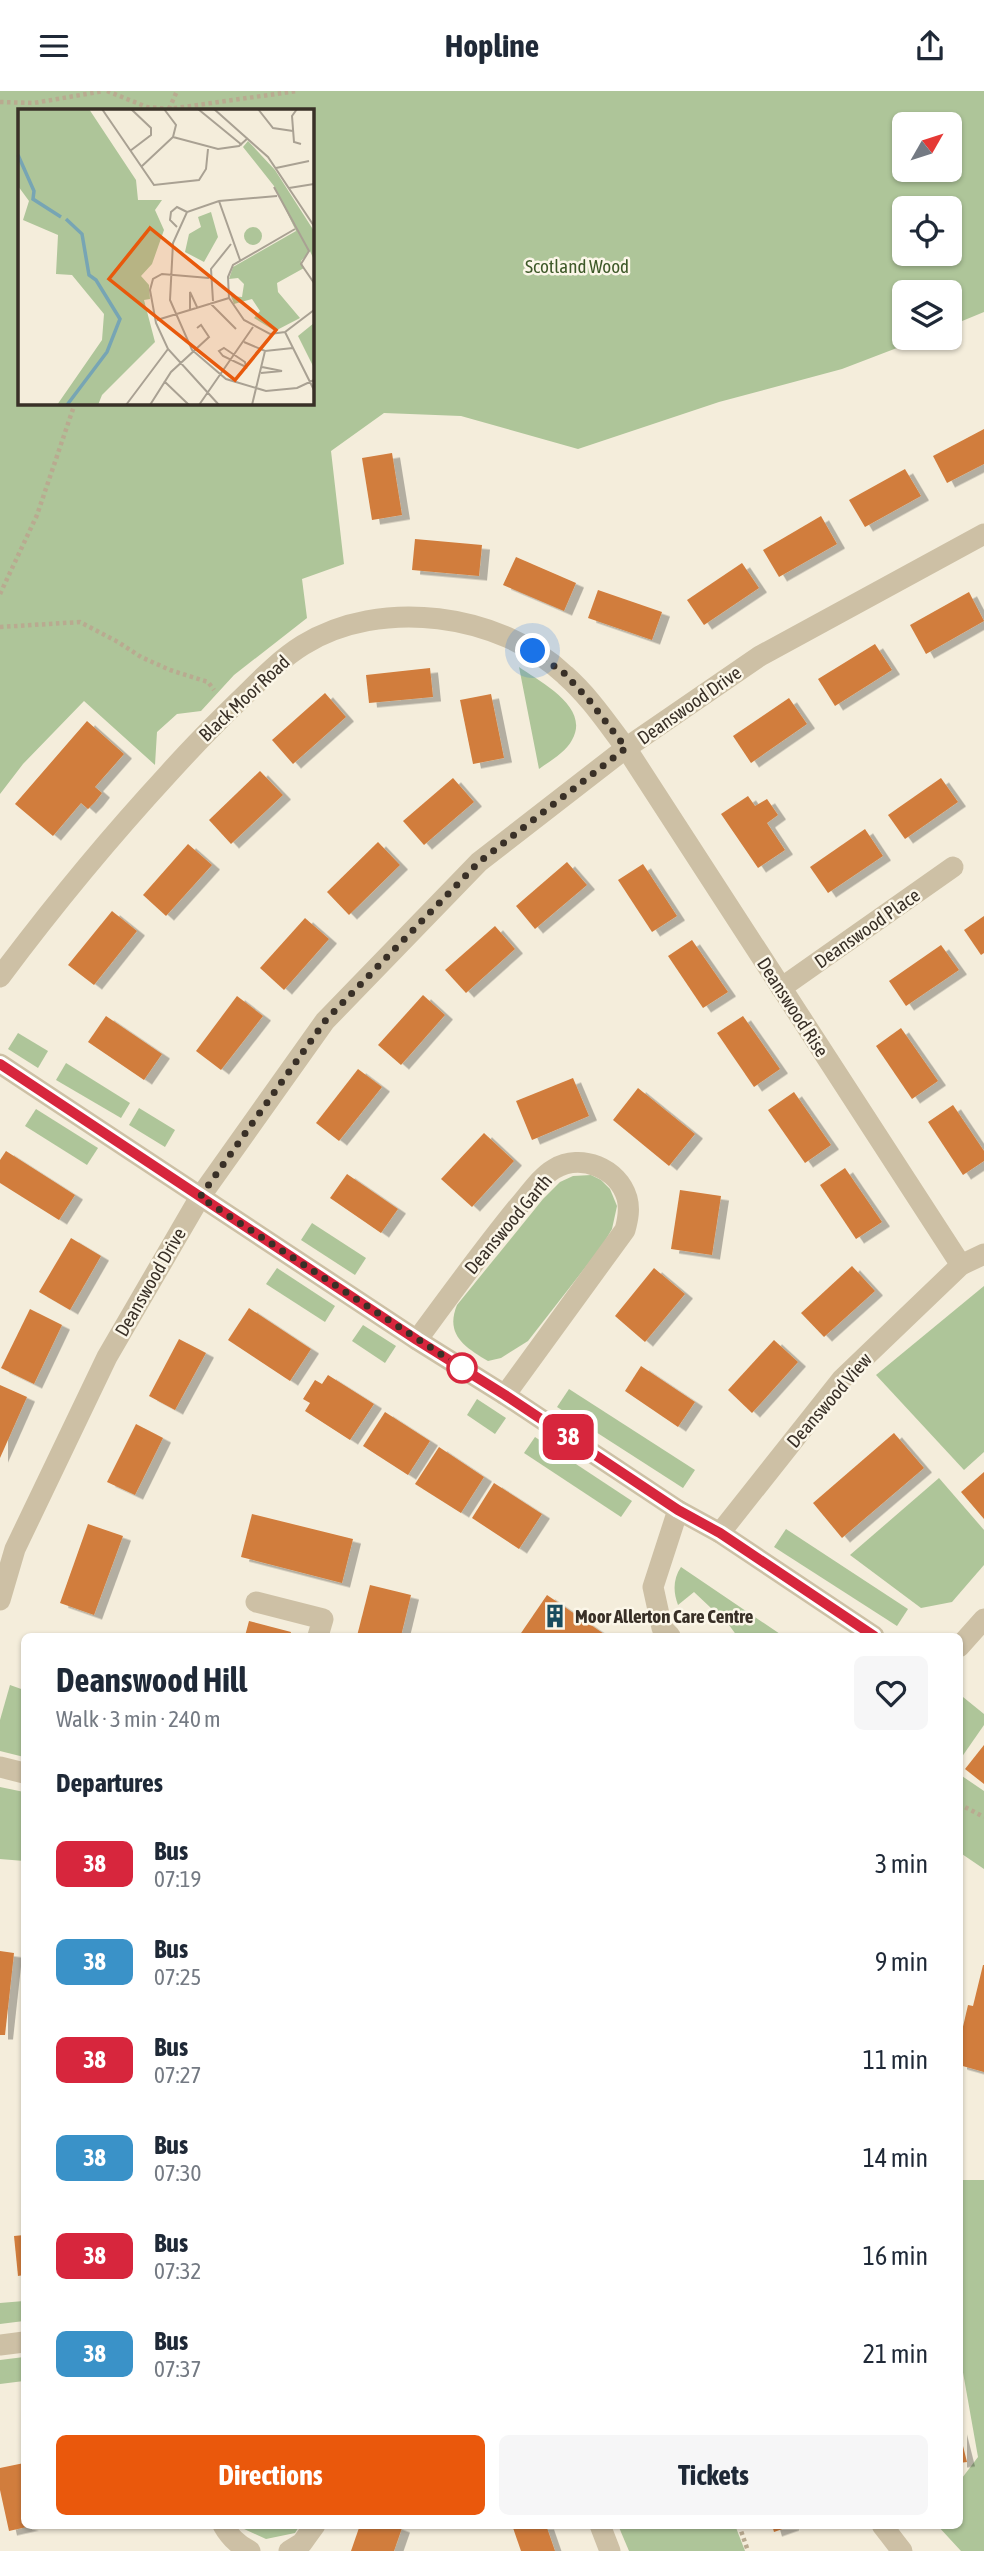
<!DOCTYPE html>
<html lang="en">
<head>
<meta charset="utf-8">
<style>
	:root { --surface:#fff; --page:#f6f6f7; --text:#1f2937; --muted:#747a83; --accent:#ea580c }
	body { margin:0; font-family:"Asap Condensed",sans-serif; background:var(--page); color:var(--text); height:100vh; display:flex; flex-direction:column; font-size:26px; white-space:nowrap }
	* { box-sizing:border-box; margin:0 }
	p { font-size:23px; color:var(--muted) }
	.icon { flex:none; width:38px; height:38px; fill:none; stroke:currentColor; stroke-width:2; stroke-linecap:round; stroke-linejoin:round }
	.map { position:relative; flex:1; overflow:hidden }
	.panel { position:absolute; left:21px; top:1542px; width:942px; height:896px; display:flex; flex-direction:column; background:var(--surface); border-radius:10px; box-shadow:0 2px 5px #0004 }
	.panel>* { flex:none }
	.badge { padding:0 14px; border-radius:10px; font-size:24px; line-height:46px }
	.needle { width:46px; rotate:51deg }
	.fabs { position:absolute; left:892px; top:21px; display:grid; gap:14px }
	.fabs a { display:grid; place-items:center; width:70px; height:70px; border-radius:10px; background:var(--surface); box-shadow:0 2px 5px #0004; font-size:35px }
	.you { position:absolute; width:35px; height:35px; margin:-18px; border:5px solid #fff; border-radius:50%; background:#1a73e8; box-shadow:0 0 0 10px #1a73e833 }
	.map>.badge { position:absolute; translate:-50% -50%; box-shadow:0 0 0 4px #fff }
	h2 { padding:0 35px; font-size:26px; line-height:63px }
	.round { display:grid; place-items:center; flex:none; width:74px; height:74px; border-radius:10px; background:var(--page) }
	.head { display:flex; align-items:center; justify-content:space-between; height:119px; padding:0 35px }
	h1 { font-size:33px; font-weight:700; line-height:52px }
	.action { display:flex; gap:14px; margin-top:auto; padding:14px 35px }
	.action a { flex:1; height:80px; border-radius:10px; background:var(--accent); color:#fff; font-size:28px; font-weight:700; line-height:80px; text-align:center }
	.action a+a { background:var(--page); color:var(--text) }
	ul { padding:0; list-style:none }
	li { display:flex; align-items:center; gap:21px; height:98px; padding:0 35px }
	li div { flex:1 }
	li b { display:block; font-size:26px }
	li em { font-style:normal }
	li .badge { min-width:77px; font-weight:700; text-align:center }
	header { display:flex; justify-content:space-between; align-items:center; height:91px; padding:0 35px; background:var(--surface); font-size:32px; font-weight:700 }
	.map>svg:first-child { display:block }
	.green { fill:#aec599; fill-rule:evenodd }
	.building { fill:#d17d3c; filter:url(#shadow) }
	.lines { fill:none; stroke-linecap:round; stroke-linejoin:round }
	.path { stroke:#b9aa90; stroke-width:4.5; stroke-dasharray:3.5 3.5; stroke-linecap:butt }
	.minor { stroke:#cdc0a5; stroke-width:21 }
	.line-casing { stroke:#fff; stroke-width:16 }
	.line { stroke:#d7263d; stroke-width:10 }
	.walk { stroke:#393027; stroke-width:7; stroke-dasharray:0 12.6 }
	.stop-dot { fill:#fff; stroke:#d7263d; stroke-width:3.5 }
	.labels { text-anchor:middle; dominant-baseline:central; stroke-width:5; stroke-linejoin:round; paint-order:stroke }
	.park-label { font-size:19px; fill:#3e5929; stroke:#fbf6e8 }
	.street-label { font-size:19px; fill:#393027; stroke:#fbf6e8 }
	.poi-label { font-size:19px; font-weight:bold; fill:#393027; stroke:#fbf6e8; text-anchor:start }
	.inset-river { fill:none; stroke:#77a5b4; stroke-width:3.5 }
	.inset-road { fill:none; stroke:#a9a193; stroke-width:2 }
	.view { fill:#e8590c; fill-opacity:0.15; stroke:#e8590c; stroke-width:3.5 }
	.inset-edge { fill:none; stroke:#393027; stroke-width:3.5 }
</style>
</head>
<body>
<header><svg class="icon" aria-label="menu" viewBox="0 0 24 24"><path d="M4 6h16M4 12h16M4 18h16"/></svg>Hopline<svg class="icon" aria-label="share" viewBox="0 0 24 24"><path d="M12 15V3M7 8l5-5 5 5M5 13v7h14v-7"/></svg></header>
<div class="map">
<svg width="984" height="2460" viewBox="0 0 984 2460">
	<defs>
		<filter id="shadow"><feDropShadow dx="8" dy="4.5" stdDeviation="0" flood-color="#0004"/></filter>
	</defs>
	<rect width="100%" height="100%" fill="#f4eddb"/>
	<!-- green -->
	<g class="green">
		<path d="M0,0H984V221L950,235V201H905V247H923L842,278L719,311L578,358L461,325L384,322L331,360L344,473L302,488L307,527L234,584L201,620L177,623L157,641L155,674L84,610L23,673L0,703ZM19,19H312V312H19ZM905,33H950V79H905ZM905,117H950V163H905Z"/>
		<path d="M519,576C540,591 591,616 572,649C566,661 550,670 539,678Z"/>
		<path d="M18,942L48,960L38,977L8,958Z"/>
		<path d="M66,972L130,1012L121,1027L56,989Z"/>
		<path d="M139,1017L175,1039L165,1056L129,1034Z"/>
		<path d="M36,1018L98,1057L87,1074L25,1035Z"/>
		<path d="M591,1084L601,1089L610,1098L617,1115L612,1138L602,1155L528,1250L501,1267L488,1270C464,1256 445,1243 457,1214L543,1108L560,1091L573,1085Z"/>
		<path d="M312,1132L366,1167L355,1184L301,1149Z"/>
		<path d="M277,1177L335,1215L325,1231L266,1193Z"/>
		<path d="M984,1195V1361L964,1379L876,1284Z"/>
		<path d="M363,1234L396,1255L385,1272L352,1250Z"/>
		<path d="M569,1298L695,1379L683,1397L557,1316Z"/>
		<path d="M477,1308L506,1327L495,1343L467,1324Z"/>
		<path d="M535,1346L632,1410L621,1426L524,1362Z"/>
		<path d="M939,1387L984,1439V1474L952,1511L921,1517L850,1464Z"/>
		<path d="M786,1438L908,1518L897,1535L774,1456Z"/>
		<path d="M681,1476L783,1545H737L729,1534L694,1501L678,1514C673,1501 673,1488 681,1476Z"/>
		<path d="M10,1594L24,1599V1666L0,1660V1629Z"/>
		<path d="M963,1606L984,1623V1634L959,1670V1612Z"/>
		<path d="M959,1683L984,1700V1778L959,1761Z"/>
		<path d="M0,1696L24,1701V1770L0,1768Z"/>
		<path d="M959,2089H984V2460H961L937,2434H959V2391L978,2366L959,2259Z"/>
		<path d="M24,2210V2230L0,2233V2212Z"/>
		<path d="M24,2266V2290L0,2293V2269Z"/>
		<path d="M241,2434H300L295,2442L266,2448L242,2437Z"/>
		<path d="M618,2434H735L745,2460H629Z"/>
	</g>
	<!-- building -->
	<g class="building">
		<path d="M984,338V373L947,392L933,365Z"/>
		<path d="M392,362L402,424L372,429L362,367Z"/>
		<path d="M905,378L921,405L865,436L849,409Z"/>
		<path d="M821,425L837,453L779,486L763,459Z"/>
		<path d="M415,448L482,454L479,485L412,479Z"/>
		<path d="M516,466L576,492L564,520L503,494Z"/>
		<path d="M742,472L759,497L704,534L687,509Z"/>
		<path d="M598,499L662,521L652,549L588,527Z"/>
		<path d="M969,501L984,530L926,563L910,534Z"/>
		<path d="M875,553L892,579L835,615L818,588Z"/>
		<path d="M430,577L433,606L369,612L366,584Z"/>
		<path d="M325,602L346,626L293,673L272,649Z"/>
		<path d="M491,603L504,667L473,673L460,609Z"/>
		<path d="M789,607L807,633L751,672L733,645Z"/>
		<path d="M87,630L124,663L95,696L102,702L95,711L88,718L81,712L53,745L15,713Z"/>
		<path d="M260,680L283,704L231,753L209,729Z"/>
		<path d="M453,687L474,711L424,754L403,730Z"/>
		<path d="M941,687L958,711L905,748L888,724Z"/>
		<path d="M748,705L755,715L767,708L778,724L767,732L785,759L758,777L721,723Z"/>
		<path d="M865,738L883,765L828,802L810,776Z"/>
		<path d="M378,751L400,774L349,824L327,801Z"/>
		<path d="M188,753L212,774L166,825L143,804Z"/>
		<path d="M567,771L587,794L535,838L516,815Z"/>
		<path d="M643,773L677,825L652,841L618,789Z"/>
		<path d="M112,820L137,840L94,894L68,874Z"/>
		<path d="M984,825V862L981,864L964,839Z"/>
		<path d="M305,827L329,848L284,899L260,877Z"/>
		<path d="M495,835L515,858L466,902L445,879Z"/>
		<path d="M692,849L728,901L703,917L668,865Z"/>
		<path d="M941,854L959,879L906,915L889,890Z"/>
		<path d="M423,904L445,924L401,974L378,954Z"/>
		<path d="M237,905L263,925L221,979L196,960Z"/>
		<path d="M106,925L162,963L144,989L88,951Z"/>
		<path d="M743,925L780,978L754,996L717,942Z"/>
		<path d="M901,937L938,990L912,1008L876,955Z"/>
		<path d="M358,978L382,996L339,1050L316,1032Z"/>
		<path d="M573,987L589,1025L532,1049L516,1010Z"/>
		<path d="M638,997L695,1043L669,1075L613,1029Z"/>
		<path d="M794,1001L831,1054L805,1072L768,1019Z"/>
		<path d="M953,1014L984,1060V1070L963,1084L928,1031Z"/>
		<path d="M484,1042L514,1070L472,1116L441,1088Z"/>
		<path d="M6,1060L75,1104L59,1129L0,1092V1069Z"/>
		<path d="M845,1077L882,1131L856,1148L820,1094Z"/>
		<path d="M347,1083L398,1118L381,1142L330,1107Z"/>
		<path d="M680,1099L721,1105L712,1164L671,1158Z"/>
		<path d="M71,1147L101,1165L70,1219L39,1201Z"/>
		<path d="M852,1175L875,1200L824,1246L801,1222Z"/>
		<path d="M654,1177L685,1203L645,1251L615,1225Z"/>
		<path d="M249,1217L311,1258L290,1290L228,1249Z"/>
		<path d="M30,1218L62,1234L34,1293L1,1277Z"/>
		<path d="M179,1248L206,1262L175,1319L149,1305Z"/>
		<path d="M774,1249L798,1271L752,1322L728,1299Z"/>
		<path d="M641,1275L695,1311L678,1336L625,1300Z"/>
		<path d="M328,1284L374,1313L350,1349L305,1320L310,1312L303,1308L315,1289L322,1293Z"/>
		<path d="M0,1294L27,1306L0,1367Z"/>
		<path d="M385,1321L430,1350L408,1384L363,1355Z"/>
		<path d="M136,1333L163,1347L135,1404L107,1391Z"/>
		<path d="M894,1342L924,1377L842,1447L813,1412Z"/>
		<path d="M439,1356L484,1386L461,1422L415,1393Z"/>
		<path d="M984,1381V1428L961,1401Z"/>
		<path d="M494,1392L542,1423L519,1458L472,1427Z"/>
		<path d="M252,1423L353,1448L342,1492L241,1466Z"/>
		<path d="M88,1433L123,1445L94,1524L60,1512Z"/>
		<path d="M370,1494L411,1504L401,1545H357Z"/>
		<path d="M547,1504L607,1545H519Z"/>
		<path d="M249,1530L291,1541L290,1545H245Z"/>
		<path d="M984,1654V1693L965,1678Z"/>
		<path d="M0,1860L14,1862L5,1944H0Z"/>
		<path d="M983,1874H984V1981L959,1974V1953L968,1914L973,1915Z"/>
		<path d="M24,2144V2184L18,2185L14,2145Z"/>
		<path d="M959,2339L967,2371L959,2372Z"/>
		<path d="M24,2372V2434L31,2435L9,2440L0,2399V2377Z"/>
		<path d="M360,2434H394L402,2437L394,2460H351Z"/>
		<path d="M512,2434H546L555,2460H521Z"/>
		<path d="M772,2434H791V2435L774,2441Z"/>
	</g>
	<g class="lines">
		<!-- path -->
		<g class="path">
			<path d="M107,0L147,16L169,18L297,0"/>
			<path d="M0,11L34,12L104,0"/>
			<path d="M169,18L177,0"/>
			<path d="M0,503L37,424L75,312"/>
			<path d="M0,536L80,531L118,551L141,566L170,579L208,591L214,599"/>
			<path d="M959,1713L984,1726"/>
			<path d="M739,2434L748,2460"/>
		</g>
		<!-- minor -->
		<g class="minor">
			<path d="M0,886C53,815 109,747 169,682C194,654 220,628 247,602C264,585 282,567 303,554C380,506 500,522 565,584C589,605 607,632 626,657L961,1174"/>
			<path d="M781,897L953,776"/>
			<path d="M0,973L417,1249L505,1304L678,1419L720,1442L874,1545"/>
			<path d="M417,1249C450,1204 482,1160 517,1117C528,1105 540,1086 554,1078C581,1062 618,1077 627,1107C630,1118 628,1128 625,1139L505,1304"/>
			<path d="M720,1442L842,1288L961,1174L984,1163"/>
			<path d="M0,1509L15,1458L107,1266L200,1106L325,930L479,771L626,657L760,565L984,443"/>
			<path d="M256,1511L323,1528L318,1545"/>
			<path d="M670,1545L662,1537L653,1496L678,1419"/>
			<path d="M959,1556L984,1528"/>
			<path d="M0,1676L24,1682"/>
			<path d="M0,2254L24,2251"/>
			<path d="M223,2434C230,2447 238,2454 250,2460"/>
			<path d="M600,2434L610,2460"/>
			<path d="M882,2434L902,2460"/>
			<path d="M289,2460L302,2452L315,2434"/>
		</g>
	</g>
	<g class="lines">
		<!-- line casing -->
		<g class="line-casing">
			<path id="line" d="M0,973L417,1249L505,1304L678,1419L720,1442L874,1545"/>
		</g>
		<!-- line -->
		<use href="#line" class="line"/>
		<!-- walk -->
		<path class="walk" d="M462,1277L200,1106L325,930L479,771L626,657L589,609L564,582L533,560"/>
	</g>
	<!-- icons -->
	<defs>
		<g id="building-bare" transform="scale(1.89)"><path d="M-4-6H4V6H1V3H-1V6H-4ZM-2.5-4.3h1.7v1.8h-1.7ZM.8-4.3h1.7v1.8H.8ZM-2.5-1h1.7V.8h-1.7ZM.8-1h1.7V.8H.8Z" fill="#194c5e" stroke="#fbf6e8" stroke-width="2.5" paint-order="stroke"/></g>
	</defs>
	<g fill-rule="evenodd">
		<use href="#building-bare" x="555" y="1525"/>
	</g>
	<!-- markers -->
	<circle class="stop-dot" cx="462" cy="1277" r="14"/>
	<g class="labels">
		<!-- park labels -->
		<g class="park-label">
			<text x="577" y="175">Scotland Wood</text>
		</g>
		<!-- street labels -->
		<g class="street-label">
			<text transform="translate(244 607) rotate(-43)">Black Moor Road</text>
			<text transform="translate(689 614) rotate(-35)">Deanswood Drive</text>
			<text transform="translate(867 837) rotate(-35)">Deanswood Place</text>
			<text transform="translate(793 916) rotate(57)">Deanswood Rise</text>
			<text transform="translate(508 1133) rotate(-50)">Deanswood Garth</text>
			<text transform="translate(150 1191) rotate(-60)">Deanswood Drive</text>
			<text transform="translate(829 1309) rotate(-49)">Deanswood View</text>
		</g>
		<!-- poi labels -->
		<g class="poi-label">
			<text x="575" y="1525">Moor Allerton Care Centre</text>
		</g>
	</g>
	<!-- overview -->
	<g transform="translate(18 18)">
		<rect width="296" height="296" fill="#f4eddb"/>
		<path d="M0,0H71L118,71L120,91H144L137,101L146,121L134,155L123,167L131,176L132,190L126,191L137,233L84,286L80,296H39L84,231L86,205L54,166L38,165L40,126L5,111L11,92L0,77ZM230,32L257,61L296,122V151L292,142L283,152L286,159L259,174L260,183L282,209L257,222L236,209L242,202L234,190L216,195L213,187L224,188L226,175L220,169L211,170L215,158L278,122L256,77L225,38ZM193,103L200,128L186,153L167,143L171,125L183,118L180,108ZM226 127a9 9 0 1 1 18 0a9 9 0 1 1-18 0ZM296,214V259L280,227Z" fill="#aec599"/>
		<path class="inset-river" d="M0,46L16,82L15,90L43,108M48,110L64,125L71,166L78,171L102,210L89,243L49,296"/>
		<path class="inset-road" d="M84,0L136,76L181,71L188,60L190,40M180,0L224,36M196,0L250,48L296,117M240,0L255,19L275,22M279,0L274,7L276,33L283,35M155,28L200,40L221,37L230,29M112,42L133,26V19L113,0M123,58L155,28L158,16L146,0M258,59L291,52M256,78L291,142L283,155L296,174M271,79L296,75M259,87L201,92L169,103L155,134L152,191L174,241L208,270L248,282L279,279L296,271M201,92L222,151M159,118L152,111L153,103L159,98L169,103M277,120L215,156L210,168L211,189L226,211L252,225L267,223L296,201M191,169L144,165L135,170L132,181L138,214L150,240L201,296M195,192L193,160L213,135M192,194L218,220M172,200V183L179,198M139,211L211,189M267,223L296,281M226,233L247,242L275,239M206,239L227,253L228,258L205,247L201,242ZM243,264L264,262L244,258M146,272L171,296M108,296L150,240M132,296L153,263L191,228L183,216L179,219M181,296L235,218M234,296L247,242"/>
		<path class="view" d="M132,119L258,221L217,271L91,170Z"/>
		<rect width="296" height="296" class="inset-edge"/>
	</g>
</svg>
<div class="fabs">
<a><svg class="needle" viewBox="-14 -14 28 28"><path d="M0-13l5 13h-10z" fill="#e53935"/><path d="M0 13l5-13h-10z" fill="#747a83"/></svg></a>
<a><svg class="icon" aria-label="locate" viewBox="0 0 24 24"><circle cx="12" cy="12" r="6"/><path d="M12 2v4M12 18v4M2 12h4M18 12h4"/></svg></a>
<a><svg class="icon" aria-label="layers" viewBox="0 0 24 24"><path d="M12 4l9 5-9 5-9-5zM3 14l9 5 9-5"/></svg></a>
</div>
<div class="you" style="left:533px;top:560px"></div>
<b class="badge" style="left:568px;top:1346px;background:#d7263d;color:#fff">38</b>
<section class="panel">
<div class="head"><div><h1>Deanswood Hill</h1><p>Walk · 3 min · 240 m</p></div><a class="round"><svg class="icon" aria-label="heart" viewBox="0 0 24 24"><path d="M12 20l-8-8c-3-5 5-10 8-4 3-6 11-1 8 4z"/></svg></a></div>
<h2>Departures</h2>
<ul>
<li><span class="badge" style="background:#d7263d;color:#fff">38</span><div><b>Bus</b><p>07:19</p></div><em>3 min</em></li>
<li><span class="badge" style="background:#3a92c8;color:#fff">38</span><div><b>Bus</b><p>07:25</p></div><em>9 min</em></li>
<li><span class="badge" style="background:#d7263d;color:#fff">38</span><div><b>Bus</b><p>07:27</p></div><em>11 min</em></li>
<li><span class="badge" style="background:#3a92c8;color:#fff">38</span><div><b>Bus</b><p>07:30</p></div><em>14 min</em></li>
<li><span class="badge" style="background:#d7263d;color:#fff">38</span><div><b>Bus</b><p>07:32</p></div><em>16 min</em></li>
<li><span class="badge" style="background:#3a92c8;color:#fff">38</span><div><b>Bus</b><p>07:37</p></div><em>21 min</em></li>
</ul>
<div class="action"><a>Directions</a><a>Tickets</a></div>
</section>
</div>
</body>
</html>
